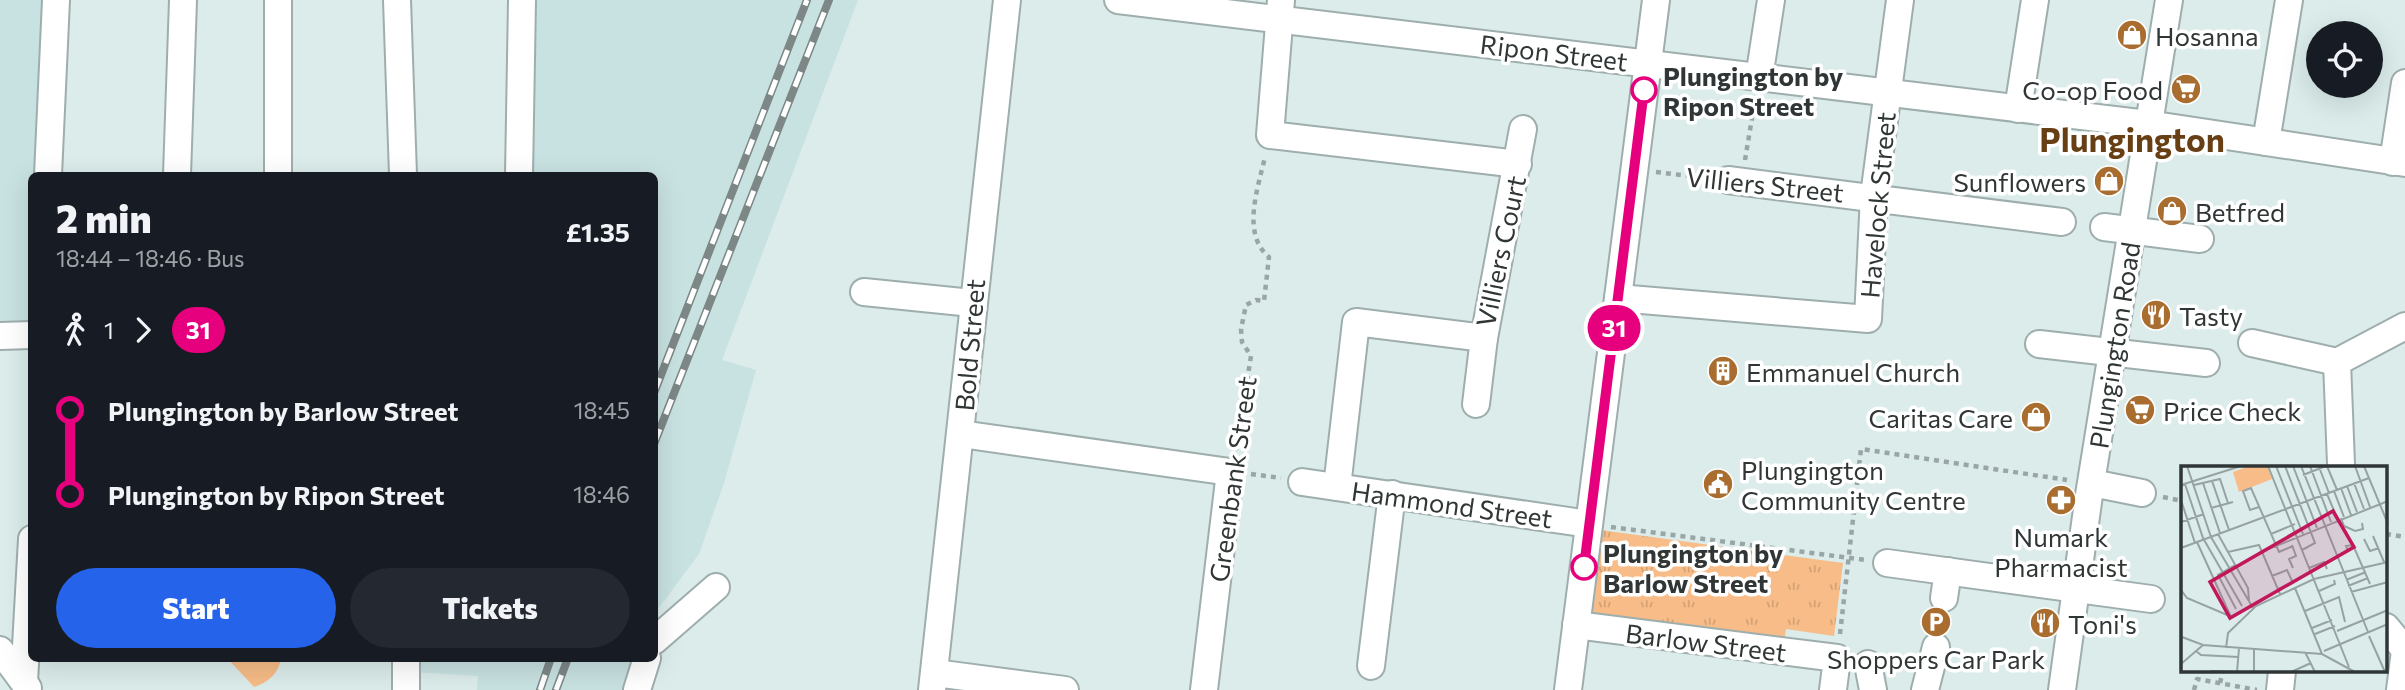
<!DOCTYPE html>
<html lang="en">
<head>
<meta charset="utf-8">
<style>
	:root { --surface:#171b24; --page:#242831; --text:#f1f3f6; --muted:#9ea1a6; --accent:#2563eb }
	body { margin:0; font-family:Commissioner,sans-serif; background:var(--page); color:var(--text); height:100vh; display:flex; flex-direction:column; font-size:26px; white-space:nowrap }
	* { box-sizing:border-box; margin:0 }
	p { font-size:23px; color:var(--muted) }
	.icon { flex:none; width:38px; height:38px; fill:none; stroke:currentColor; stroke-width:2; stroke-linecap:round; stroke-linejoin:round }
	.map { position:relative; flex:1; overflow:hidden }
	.side { position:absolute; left:28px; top:172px; width:630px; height:490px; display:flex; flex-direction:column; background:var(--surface); border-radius:10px; box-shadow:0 7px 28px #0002 }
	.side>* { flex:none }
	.badge { padding:0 14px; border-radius:23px; font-size:24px; line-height:46px }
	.tools { position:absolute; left:2306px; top:21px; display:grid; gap:14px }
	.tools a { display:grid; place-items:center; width:77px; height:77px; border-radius:50%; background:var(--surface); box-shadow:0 7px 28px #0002; font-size:35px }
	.map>.badge { position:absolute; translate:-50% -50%; box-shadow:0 0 0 4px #fff }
	.legs { display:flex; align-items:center; gap:10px; height:77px; padding:0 28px; font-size:23px }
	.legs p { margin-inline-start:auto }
	.overview { display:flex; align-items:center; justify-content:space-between; height:119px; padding:0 28px }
	h1 { font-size:38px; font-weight:800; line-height:52px }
	.action { display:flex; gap:14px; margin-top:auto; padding:14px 28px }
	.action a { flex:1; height:80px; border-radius:42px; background:var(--accent); color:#fff; font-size:28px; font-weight:800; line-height:80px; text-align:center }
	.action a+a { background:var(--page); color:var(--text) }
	ul { padding:0 28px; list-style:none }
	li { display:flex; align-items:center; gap:24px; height:84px; font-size:26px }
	li i { display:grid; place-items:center; width:10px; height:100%; margin:0 9px; background:currentColor }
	li i::after { content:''; width:18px; height:18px; margin:-9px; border:5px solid; border-radius:50%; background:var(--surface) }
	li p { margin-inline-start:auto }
	li:first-child i { background:linear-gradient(#0000 50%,currentColor 0) }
	li:last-child i { background:linear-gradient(currentColor 50%,#0000 0) }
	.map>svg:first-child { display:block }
	.built { fill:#c8e1e1 }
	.grass { fill:url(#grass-tufts) }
	.park { fill:#f7bc87 }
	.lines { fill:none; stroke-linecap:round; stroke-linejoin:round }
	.minor-casing { stroke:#9eaead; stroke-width:30 }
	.path { stroke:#99a6a5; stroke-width:4.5; stroke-dasharray:5 5; stroke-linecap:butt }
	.minor { stroke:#fff; stroke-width:26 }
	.rail-casing { stroke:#7c8786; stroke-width:8 }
	.rail { stroke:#fff; stroke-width:5; stroke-dasharray:16; stroke-linecap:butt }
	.line-1-casing { stroke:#fff; stroke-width:16 }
	.line-1 { stroke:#e6007e; stroke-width:10 }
	.stop-1-dot { fill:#fff; stroke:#e6007e; stroke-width:3.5 }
	.labels { text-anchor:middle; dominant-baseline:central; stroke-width:7; stroke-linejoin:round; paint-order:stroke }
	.poi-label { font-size:26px; fill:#303636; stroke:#fff; text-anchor:start }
	.street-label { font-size:26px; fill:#303636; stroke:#fff }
	.stop-label { font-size:26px; font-weight:bold; fill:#303636; stroke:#fff; text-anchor:start }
	.district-label { font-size:33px; font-weight:bold; fill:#683f14; stroke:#fff }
	.inset-road { fill:none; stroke:#97a3a3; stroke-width:2 }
	.view { fill:#c2185b; fill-opacity:0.15; stroke:#c2185b; stroke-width:3.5 }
	.inset-edge { fill:none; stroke:#303636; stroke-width:3.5 }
</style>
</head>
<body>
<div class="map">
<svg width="2405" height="690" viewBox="0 0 2405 690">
	<defs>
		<pattern id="grass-tufts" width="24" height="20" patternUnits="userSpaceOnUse" patternTransform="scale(1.75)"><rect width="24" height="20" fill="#f7bc87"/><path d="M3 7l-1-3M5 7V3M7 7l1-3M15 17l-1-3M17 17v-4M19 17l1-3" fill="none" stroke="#d4a275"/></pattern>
	</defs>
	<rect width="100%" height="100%" fill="#dbeceb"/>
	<!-- built -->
	<g class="built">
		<path d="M0,0H45L40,175H32V317L28,326L0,324Z"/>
		<path d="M532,0H858L722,360L756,370L724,483L699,554L655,613L654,175H523Z"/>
		<path d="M411,658H634L624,690H477L478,676L411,672Z"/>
	</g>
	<!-- grass -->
	<path class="grass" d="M1593,529L1843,563L1834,636L1786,629L1783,647L1581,620Z"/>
	<!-- park -->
	<g class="park">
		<path d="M1704,563L1764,570L1758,615L1699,608Z"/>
		<path d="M227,658H281C279,673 269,682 254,687Z"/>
	</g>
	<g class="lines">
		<!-- minor casing -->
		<g class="minor-casing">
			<g id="minor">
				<path d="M278,0V175"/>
				<path d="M397,0L403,175"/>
				<path d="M1118,0L2148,124L2405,163"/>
				<path d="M1281,0L1270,135L1518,164"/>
				<path d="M1759,78L1771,0"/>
				<path d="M2018,109L2035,0"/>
				<path d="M2266,142L2289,0"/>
				<path d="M2393,162L2405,83"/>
				<path d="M48,175L56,0"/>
				<path d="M177,175L183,0"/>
				<path d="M519,175L522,0"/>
				<path d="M1728,180L2062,222"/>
				<path d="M2104,227L2200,239"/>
				<path d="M864,292L972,303"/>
				<path d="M1618,298L1868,319L1874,196L1900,0"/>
				<path d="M0,336L32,335"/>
				<path d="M2252,343L2337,362L2405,326"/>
				<path d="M2039,344L2206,363"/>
				<path d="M2337,362L2341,464"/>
				<path d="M1476,404L1484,338"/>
				<path d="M961,434L1230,472L1204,690"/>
				<path d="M1302,482L1589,524"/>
				<path d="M2092,483L2142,493"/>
				<path d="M1337,487L1356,322L1484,338L1523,129"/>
				<path d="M1887,563L2151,599"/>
				<path d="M1944,598L1948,571"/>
				<path d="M1576,625L1837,658L1833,690"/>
				<path d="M2386,627L2405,650"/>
				<path d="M654,641L716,587"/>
				<path d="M0,650L28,688"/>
				<path d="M1868,664L1873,690"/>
				<path d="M1371,666L1392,494"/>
				<path d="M935,673L1065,690"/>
				<path d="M24,682L32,539"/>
				<path d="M406,690V658"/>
				<path d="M637,690L647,658"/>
				<path d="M932,690L1007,0"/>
				<path d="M1568,690L1656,0"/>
				<path d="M1925,690L1936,647"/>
				<path d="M2062,690L2089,495L2169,0"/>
				<path d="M2280,690L2282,671"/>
				<path d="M2400,690L2405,651"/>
			</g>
		</g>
		<!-- path -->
		<g class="path">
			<path d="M1745,160L1755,100"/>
			<path d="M1656,172L1706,178"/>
			<path d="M1236,450L1251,356L1242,342L1241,329L1246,305L1256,300L1264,301L1269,257C1241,234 1258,188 1265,157"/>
			<path d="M1251,474L1281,478"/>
			<path d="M2163,497L2183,501"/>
			<path d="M1611,527L1866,560"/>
			<path d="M2386,534L2405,537"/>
			<path d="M1840,634L1861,449L2067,480"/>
			<path d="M2220,683L2223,671"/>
			<path d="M2194,690L2197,679L2257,690"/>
		</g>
		<!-- minor -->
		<use href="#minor" class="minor"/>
		<!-- rail casing -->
		<g class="rail-casing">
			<g id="rail">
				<path d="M654,393L807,0"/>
				<path d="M654,444L829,0"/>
				<path d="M540,690L551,658"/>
				<path d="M556,690L568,658"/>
			</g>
		</g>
		<!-- rail -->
		<use href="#rail" class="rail"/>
	</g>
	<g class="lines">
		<!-- line-1 casing -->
		<g class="line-1-casing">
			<path id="line-1" d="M1584,567L1644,90"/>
		</g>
		<!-- line-1 -->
		<use href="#line-1" class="line-1"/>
	</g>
	<!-- icons -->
	<defs>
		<g id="shop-disc" transform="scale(1.575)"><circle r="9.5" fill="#a96d30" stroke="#fff"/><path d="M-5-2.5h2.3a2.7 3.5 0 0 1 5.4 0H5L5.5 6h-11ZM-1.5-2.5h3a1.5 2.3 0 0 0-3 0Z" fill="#fff"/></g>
		<g id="supermarket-disc" transform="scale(1.575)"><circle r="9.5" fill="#a96d30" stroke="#fff"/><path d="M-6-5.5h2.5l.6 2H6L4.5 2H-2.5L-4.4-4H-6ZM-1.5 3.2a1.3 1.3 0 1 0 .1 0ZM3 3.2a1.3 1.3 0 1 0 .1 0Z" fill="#fff"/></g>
		<g id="restaurant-disc" transform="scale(1.575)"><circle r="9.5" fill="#a96d30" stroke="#fff"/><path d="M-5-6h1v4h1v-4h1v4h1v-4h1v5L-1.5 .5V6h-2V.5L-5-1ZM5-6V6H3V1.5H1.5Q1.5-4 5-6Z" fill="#fff"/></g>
		<g id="building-disc" transform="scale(1.575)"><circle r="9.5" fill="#a96d30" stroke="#fff"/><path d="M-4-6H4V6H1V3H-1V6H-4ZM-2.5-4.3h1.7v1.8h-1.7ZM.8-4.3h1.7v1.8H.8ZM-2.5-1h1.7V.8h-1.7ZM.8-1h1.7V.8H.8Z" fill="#fff"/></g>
		<g id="civic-disc" transform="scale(1.575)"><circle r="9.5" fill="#a96d30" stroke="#fff"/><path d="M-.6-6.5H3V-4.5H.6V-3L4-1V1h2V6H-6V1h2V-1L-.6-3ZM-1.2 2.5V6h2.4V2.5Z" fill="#fff"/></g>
		<g id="pharmacy-disc" transform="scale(1.575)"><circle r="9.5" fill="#a96d30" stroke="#fff"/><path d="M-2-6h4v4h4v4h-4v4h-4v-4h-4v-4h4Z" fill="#fff"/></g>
		<g id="parking-disc" transform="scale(1.575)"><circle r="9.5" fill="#a96d30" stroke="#fff"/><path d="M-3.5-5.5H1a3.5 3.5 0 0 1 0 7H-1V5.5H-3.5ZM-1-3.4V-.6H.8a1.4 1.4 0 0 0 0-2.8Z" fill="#fff"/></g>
	</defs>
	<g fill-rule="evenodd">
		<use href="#shop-disc" x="2132" y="35"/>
		<use href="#supermarket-disc" x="2186" y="89"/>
		<use href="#shop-disc" x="2109" y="181"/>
		<use href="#shop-disc" x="2172" y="211"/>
		<use href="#restaurant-disc" x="2156" y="315"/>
		<use href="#building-disc" x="1723" y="371"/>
		<use href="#supermarket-disc" x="2140" y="410"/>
		<use href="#shop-disc" x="2036" y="417"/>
		<use href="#civic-disc" x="1718" y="484"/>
		<use href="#pharmacy-disc" x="2061" y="500"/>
		<use href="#parking-disc" x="1936" y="622"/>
		<use href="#restaurant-disc" x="2045" y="623"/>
	</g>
	<!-- markers -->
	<g class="stop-1-dot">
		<circle cx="1644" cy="90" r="12"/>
		<circle cx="1584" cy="567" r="12"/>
	</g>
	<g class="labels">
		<!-- poi labels -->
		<g class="poi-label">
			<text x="2155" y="35">Hosanna</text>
			<text x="2163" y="89" text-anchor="end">Co-op Food</text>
			<text x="2086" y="181" text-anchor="end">Sunflowers</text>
			<text x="2195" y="211">Betfred</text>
			<text x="2179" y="315">Tasty</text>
			<text x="1746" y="371">Emmanuel Church</text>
			<text x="2163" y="410">Price Check</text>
			<text x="2013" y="417" text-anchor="end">Caritas Care</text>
			<text x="1741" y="469">Plungington<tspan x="1741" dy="30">Community Centre</tspan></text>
			<text x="2061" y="536" text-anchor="middle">Numark<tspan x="2061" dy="30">Pharmacist</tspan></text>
			<text x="2068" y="623">Toni's</text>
			<text x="1936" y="658" text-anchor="middle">Shoppers Car Park</text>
		</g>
		<!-- street labels -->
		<g class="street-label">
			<text transform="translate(1554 52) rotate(7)">Ripon Street</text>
			<text transform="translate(1765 184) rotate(6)">Villiers Street</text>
			<text transform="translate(1877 205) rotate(-85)">Havelock Street</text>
			<text transform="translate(1500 251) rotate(-78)">Villiers Court</text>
			<text transform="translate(969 345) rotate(-85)">Bold Street</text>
			<text transform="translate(2114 345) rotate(-81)">Plungington Road</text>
			<text transform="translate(1232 479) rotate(-82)">Greenbank Street</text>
			<text transform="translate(1452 504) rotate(8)">Hammond Street</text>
			<text transform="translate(1706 642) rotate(7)">Barlow Street</text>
		</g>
		<!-- stop labels -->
		<g class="stop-label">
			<text x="1663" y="75">Plungington by<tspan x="1663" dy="30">Ripon Street</tspan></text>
			<text x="1603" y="552">Plungington by<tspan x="1603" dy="30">Barlow Street</tspan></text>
		</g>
		<!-- district labels -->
		<g class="district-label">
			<text x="2132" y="138">Plungington</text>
		</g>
	</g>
	<!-- overview -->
	<g transform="translate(2181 466)">
		<rect width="206" height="206" fill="#dbeceb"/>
		<path d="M68,0H86L91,13L58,26L52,6Z" fill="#f7bc87"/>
		<path class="inset-road" d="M6,0L30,71L72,142M87,0L168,201M95,0L122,68M104,0L134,77L121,84M112,0L136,62M120,0L187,166M129,0L150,56M146,0L156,24M174,0L189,41M183,0L207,58M138,1L148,27M122,9L145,0M31,15L48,64M22,17L39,67M173,17L183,43M4,18L22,72L61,140M0,19L60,0M13,19L39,13L47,37M166,20L176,46M160,22L170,49M153,25L163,51M146,28L157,54M0,34L14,77M78,41L69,44L62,25L70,22L98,86L112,80M30,42L52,36M160,52L163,60L174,65L182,63L181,57M0,56L23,48M37,68L67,122L68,135M90,68L114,58M192,70L203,96M183,73L189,85L198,82M16,76L50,151M111,79L115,90L108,93L112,102M0,82L188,12M167,85L165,80L172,79L189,118M47,86L78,79L99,128M80,86L207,35M54,99L37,109L55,143M128,102L143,96L146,103M91,110L106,104L112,117L97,123M165,114L185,106M167,120L187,112M114,122L141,188M0,124L6,132L51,151M138,125L154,118L153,114M170,126L207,116M124,145L158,131L164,156M131,162L151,154M156,165L207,144M134,168L154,160M188,170L204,206M1,171L22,179L141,188L174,206M45,182L47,167L75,140L133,113L207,96M15,185L20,189L57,191M143,185L207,158M124,186L134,206M0,198L22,179M30,205L56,206M56,206L58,182M73,206V183M110,206L130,197"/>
		<path class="view" d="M152,45L173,81L49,152L29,116Z"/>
		<rect width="206" height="206" class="inset-edge"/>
	</g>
</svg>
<div class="tools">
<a><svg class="icon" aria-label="locate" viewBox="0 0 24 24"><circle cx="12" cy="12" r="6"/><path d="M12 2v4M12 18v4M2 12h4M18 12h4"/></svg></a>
</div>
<b class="badge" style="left:1614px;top:328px;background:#e6007e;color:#fff">31</b>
<section class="side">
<div class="overview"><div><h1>2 min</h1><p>18:44 – 18:46 · Bus</p></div><b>£1.35</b></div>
<div class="legs"><svg class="icon" aria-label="walk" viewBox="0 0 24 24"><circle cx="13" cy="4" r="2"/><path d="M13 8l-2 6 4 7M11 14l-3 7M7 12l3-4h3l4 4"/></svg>1<svg class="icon" aria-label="forward" viewBox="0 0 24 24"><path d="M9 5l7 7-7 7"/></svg><b class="badge" style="background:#e6007e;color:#fff">31</b></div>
<ul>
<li><i style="color:#e6007e"></i><b>Plungington by Barlow Street</b><p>18:45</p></li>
<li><i style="color:#e6007e"></i><b>Plungington by Ripon Street</b><p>18:46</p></li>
</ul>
<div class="action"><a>Start</a><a>Tickets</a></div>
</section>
</div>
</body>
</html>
